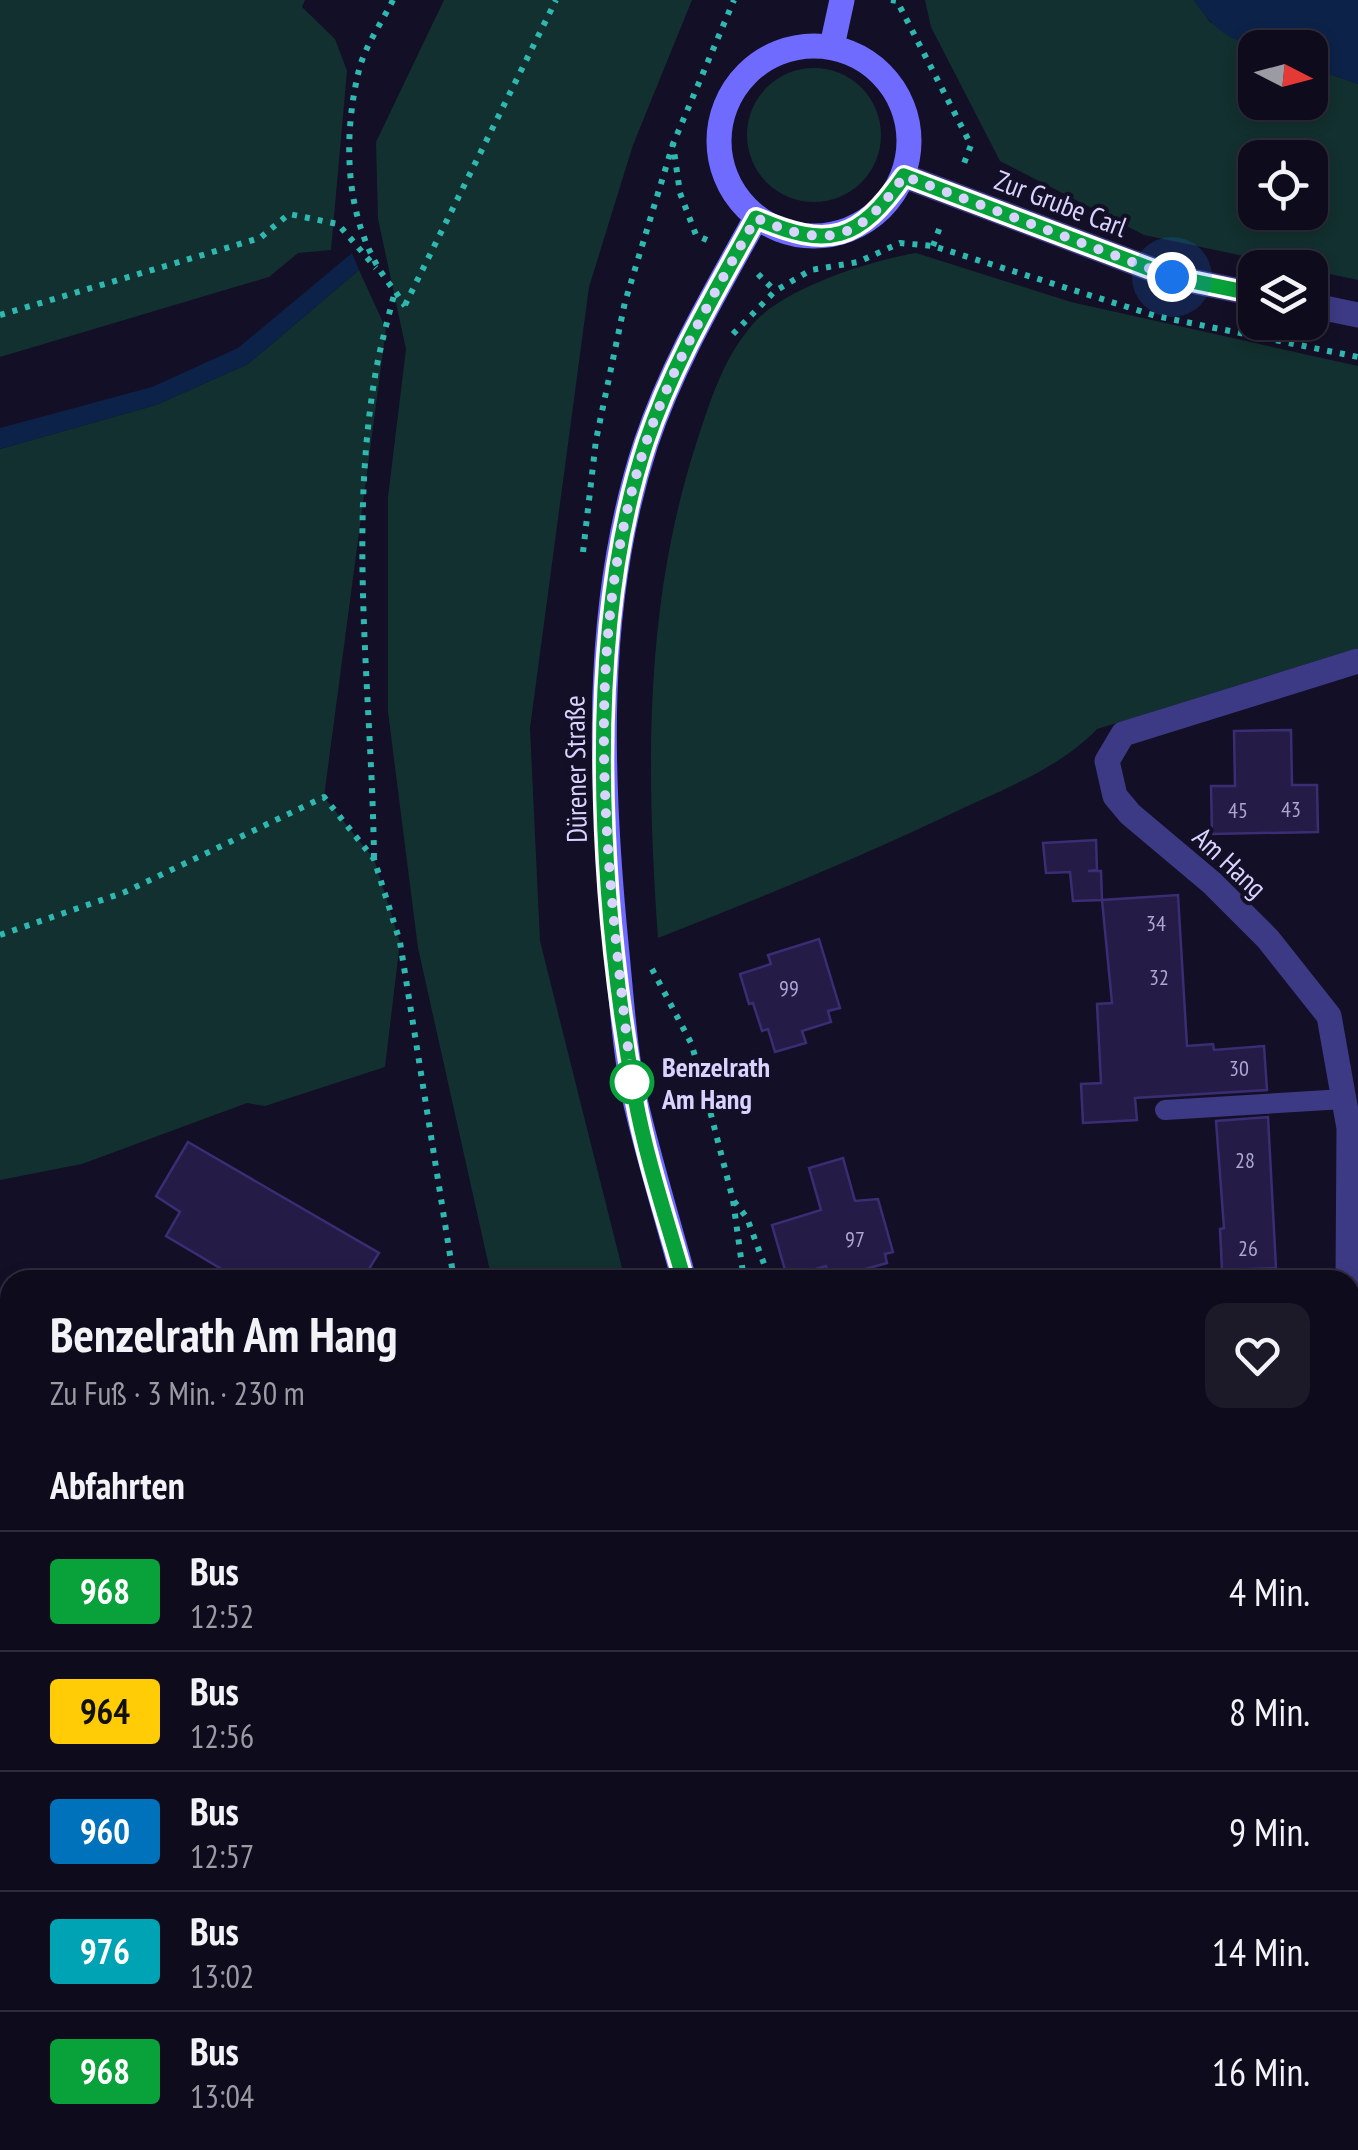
<!DOCTYPE html>
<html lang="de">
<head>
<meta charset="utf-8">
<style>
	:root { --surface:#0e0b1c; --page:#1c1929; --text:#f1f3f6; --muted:#9b9ba3; --line:#2e2b3b }
	body { margin:0; font-family:"PT Sans Narrow",sans-serif; background:var(--page); color:var(--text); height:100vh; display:flex; flex-direction:column; font-size:38px; white-space:nowrap }
	* { box-sizing:border-box; margin:0 }
	p { font-size:32px; color:var(--muted) }
	.icon { flex:none; width:55px; height:55px; fill:none; stroke:currentColor; stroke-width:2; stroke-linecap:round; stroke-linejoin:round }
	.map { position:relative; flex:1; overflow:hidden }
	.details { position:absolute; left:0px; top:1270px; width:1360px; height:880px; display:flex; flex-direction:column; background:var(--surface); border-radius:30px 30px 0 0; box-shadow:0 5px 15px #0003,0 0 0 2px var(--line) }
	.details>* { flex:none }
	.badge { padding:0 20px; border-radius:8px; font-size:35px; line-height:65px }
	.needle { width:65px; rotate:96deg }
	.controls { position:absolute; left:1238px; top:30px; display:grid; gap:20px }
	.controls a { display:grid; place-items:center; width:90px; height:90px; border-radius:20px; background:var(--surface); box-shadow:0 5px 15px #0003,0 0 0 2px var(--line); font-size:50px }
	.you { position:absolute; width:50px; height:50px; margin:-25px; border:8px solid #fff; border-radius:50%; background:#1a73e8; box-shadow:0 0 0 15px #1a73e833 }
	.map>.badge { position:absolute; translate:-50% -50%; box-shadow:0 0 0 5px #fff }
	h2 { padding:0 50px; font-size:38px; line-height:90px }
	.round { display:grid; place-items:center; flex:none; width:105px; height:105px; border-radius:20px; background:var(--page) }
	.headline { display:flex; align-items:center; justify-content:space-between; height:170px; padding:0 50px }
	h1 { font-size:48px; font-weight:600; line-height:75px }
	ul { padding:0; list-style:none }
	li { display:flex; align-items:center; gap:30px; height:120px; padding:0 50px; border-top:2px solid var(--line) }
	li div { flex:1 }
	li b { display:block; font-size:38px }
	li em { font-style:normal }
	li .badge { min-width:110px; font-weight:700; text-align:center }
	.map>svg:first-child { display:block }
	.green { fill:#12302f; fill-rule:evenodd }
	.water { fill:#0c2248 }
	.building { fill:#241b47; stroke:#3b2d73; stroke-width:2.5 }
	.lines { fill:none; stroke-linecap:round; stroke-linejoin:round }
	.path { stroke:#2fb8b0; stroke-width:6; stroke-dasharray:5 8; stroke-linecap:butt }
	.lane { stroke:#3d3a85; stroke-width:20 }
	.street { stroke:#3d3a85; stroke-width:25 }
	.secondary { stroke:#6f6bff; stroke-width:25 }
	.line-casing { stroke:#fff; stroke-width:22 }
	.line { stroke:#09a13a; stroke-width:15 }
	.walk { stroke:#d9d4ff; stroke-width:10; stroke-dasharray:0 18 }
	.stop-dot { fill:#fff; stroke:#09a13a; stroke-width:5 }
	.labels { text-anchor:middle; dominant-baseline:central; stroke-width:8; stroke-linejoin:round; paint-order:stroke }
	.number-label { font-size:22px; fill:#aca6d1 }
	.street-label { font-size:28px; fill:#d9d4ff; stroke:#130f26 }
	.stop-label { font-size:28px; font-weight:bold; fill:#d9d4ff; stroke:#130f26; text-anchor:start }
</style>
</head>
<body>
<div class="map">
<svg width="1358" height="2150" viewBox="0 0 1358 2150">
	<rect width="100%" height="100%" fill="#130f26"/>
	<!-- green -->
	<g class="green">
		<path d="M0,0H305L302,7L335,39L347,71L331,250L298,253L269,277L0,357Z"/>
		<path d="M444,0H692L633,145L589,287L530,728L540,941L625,1280H492L418,948L388,712V497L406,349L378,219L376,142Z"/>
		<path d="M925,0H1194L1210,22L1255,48V102H1310V67L1358,84V280L1144,235L1000,161L931,27ZM1255,158H1310V212H1255Z"/>
		<circle cx="814" cy="135" r="67"/>
		<path d="M916,253L1071,302L1358,366V648L1097,729C1060,768 1002,790 953,813C856,859 758,899 658,938C646,769 644,603 697,441C711,399 723,359 752,325C783,288 869,261 916,253Z"/>
		<path d="M359,270L386,329L324,797L374,859L400,942L385,1067L265,1106L247,1103L82,1164L0,1180V449L156,405L248,364Z"/>
		<path d="M472,2140H690V2150H466Z"/>
	</g>
	<!-- water -->
	<g class="water">
		<path d="M1194,0H1358V84L1310,67V48C1257,48 1226,50 1194,0Z"/>
		<path d="M352,253L359,270L248,364L156,405L0,449V428L152,387L238,348Z"/>
	</g>
	<!-- building -->
	<g class="building">
		<path d="M1291,730L1292,785H1317L1318,832L1212,834L1211,786H1235L1234,731Z"/>
		<path d="M1096,840L1097,870L1088,871H1101L1102,900L1073,901L1070,872L1046,873L1043,843Z"/>
		<path d="M1178,895L1187,1046L1213,1044L1214,1050L1264,1046L1267,1090L1135,1098L1137,1120L1083,1123L1081,1084L1101,1083L1097,1004L1112,1003L1102,900Z"/>
		<path d="M819,939L840,1008L828,1011L831,1022L802,1031L806,1043L775,1052L768,1029L762,1031L753,1003L749,1004L740,974L771,964L768,955Z"/>
		<path d="M1268,1117L1276,1268L1222,1270L1220,1229L1224,1228L1216,1121Z"/>
		<path d="M188,1142L379,1253L362,1280H240L166,1236L180,1212L156,1196Z"/>
		<path d="M843,1158L855,1201L878,1199L893,1252L885,1254L887,1263L830,1279L826,1266L787,1277L772,1225L821,1210L809,1168Z"/>
	</g>
	<g class="lines">
		<!-- path -->
		<g class="path">
			<path d="M393,0C382,22 365,46 359,70C341,143 345,232 395,291"/>
			<path d="M891,0L897,1L971,145L963,166"/>
			<path d="M707,240L696,235L680,193L673,144L734,0"/>
			<path d="M933,246L941,224"/>
			<path d="M758,274L775,291"/>
			<path d="M405,305L556,0"/>
			<path d="M0,315L260,238L289,214L338,224L376,268"/>
			<path d="M733,334L775,291L811,270L858,262L900,243L933,246L1156,316L1358,357"/>
			<path d="M583,552L596,440L625,302L673,144"/>
			<path d="M374,858C372,696 347,526 377,365C382,340 389,315 395,291L405,306"/>
			<path d="M0,935L125,892L324,797L374,859L400,942L454,1280"/>
			<path d="M652,969L691,1043L700,1072L733,1200L744,1280"/>
			<path d="M679,1075L700,1072"/>
			<path d="M734,1201L747,1218L770,1280"/>
		</g>
		<!-- lane -->
		<g class="lane">
			<path d="M1165,1110L1344,1099"/>
			<path d="M0,1628L10,1611"/>
			<path d="M0,1641L10,1647"/>
			<path d="M1082,2150L1085,2140"/>
		</g>
		<!-- street -->
		<g class="street">
			<path d="M904,176L1172,277L1255,294"/>
			<path d="M1310,305L1358,315"/>
			<path d="M1348,1280L1349,1128L1329,1016L1268,939L1212,883L1130,814L1115,796L1107,761L1123,734L1358,661"/>
			<path d="M1350,1416L1358,1517"/>
			<path d="M1350,2117L1358,2111"/>
		</g>
		<!-- secondary -->
		<g class="secondary">
			<circle cx="814" cy="141" r="95"/>
			<path d="M832,46L842,0"/>
			<path d="M684,1280C668,1221 650,1163 636,1104C625,1055 622,1004 617,954C600,784 592,607 646,443C673,363 716,291 756,218"/>
			<path d="M732,2150L733,2140"/>
		</g>
	</g>
	<g class="lines">
		<!-- line casing -->
		<g class="line-casing">
			<path id="line" d="M684,1280C667,1220 646,1158 635,1097C599,899 583,635 646,443C673,363 716,291 756,218C829,250 859,241 904,176L1172,277L1255,294"/>
		</g>
		<!-- line -->
		<use href="#line" class="line"/>
		<!-- walk -->
		<path class="walk" d="M632,1082C607,871 578,649 646,443C673,363 716,291 756,218C829,250 859,241 904,176L1172,277"/>
	</g>
	<!-- markers -->
	<circle class="stop-dot" cx="632" cy="1082" r="20"/>
	<g class="labels">
		<!-- number labels -->
		<g class="number-label">
			<text x="1291" y="809">43</text>
			<text x="1238" y="810">45</text>
			<text x="1156" y="923">34</text>
			<text x="1159" y="977">32</text>
			<text x="789" y="988">99</text>
			<text x="1239" y="1068">30</text>
			<text x="1245" y="1160">28</text>
			<text x="855" y="1239">97</text>
			<text x="1248" y="1248">26</text>
		</g>
		<!-- street labels -->
		<g class="street-label">
			<text transform="translate(1061 203) rotate(21)">Zur Grube Carl</text>
			<text transform="translate(575 769) rotate(-91)">Dürener Straße</text>
			<text transform="translate(1230 862) rotate(43)">Am Hang</text>
		</g>
		<!-- stop labels -->
		<g class="stop-label">
			<text x="662" y="1066">Benzelrath<tspan x="662" dy="32">Am Hang</tspan></text>
		</g>
	</g>
</svg>
<div class="controls">
<a><svg class="needle" viewBox="-14 -14 28 28"><path d="M0-13l5 13h-10z" fill="#e53935"/><path d="M0 13l5-13h-10z" fill="#9b9ba3"/></svg></a>
<a><svg class="icon" aria-label="locate" viewBox="0 0 24 24"><circle cx="12" cy="12" r="6"/><path d="M12 2v4M12 18v4M2 12h4M18 12h4"/></svg></a>
<a><svg class="icon" aria-label="layers" viewBox="0 0 24 24"><path d="M12 4l9 5-9 5-9-5zM3 14l9 5 9-5"/></svg></a>
</div>
<div class="you" style="left:1172px;top:277px"></div>
<section class="details">
<div class="headline"><div><h1>Benzelrath Am Hang</h1><p>Zu Fuß · 3 Min. · 230 m</p></div><a class="round"><svg class="icon" aria-label="heart" viewBox="0 0 24 24"><path d="M12 20l-8-8c-3-5 5-10 8-4 3-6 11-1 8 4z"/></svg></a></div>
<h2>Abfahrten</h2>
<ul>
<li><span class="badge" style="background:#09a13a;color:#fff">968</span><div><b>Bus</b><p>12:52</p></div><em>4 Min.</em></li>
<li><span class="badge" style="background:#ffcc06;color:#111">964</span><div><b>Bus</b><p>12:56</p></div><em>8 Min.</em></li>
<li><span class="badge" style="background:#0072bc;color:#fff">960</span><div><b>Bus</b><p>12:57</p></div><em>9 Min.</em></li>
<li><span class="badge" style="background:#00a3b4;color:#fff">976</span><div><b>Bus</b><p>13:02</p></div><em>14 Min.</em></li>
<li><span class="badge" style="background:#09a13a;color:#fff">968</span><div><b>Bus</b><p>13:04</p></div><em>16 Min.</em></li>
</ul>
</section>
</div>
</body>
</html>
